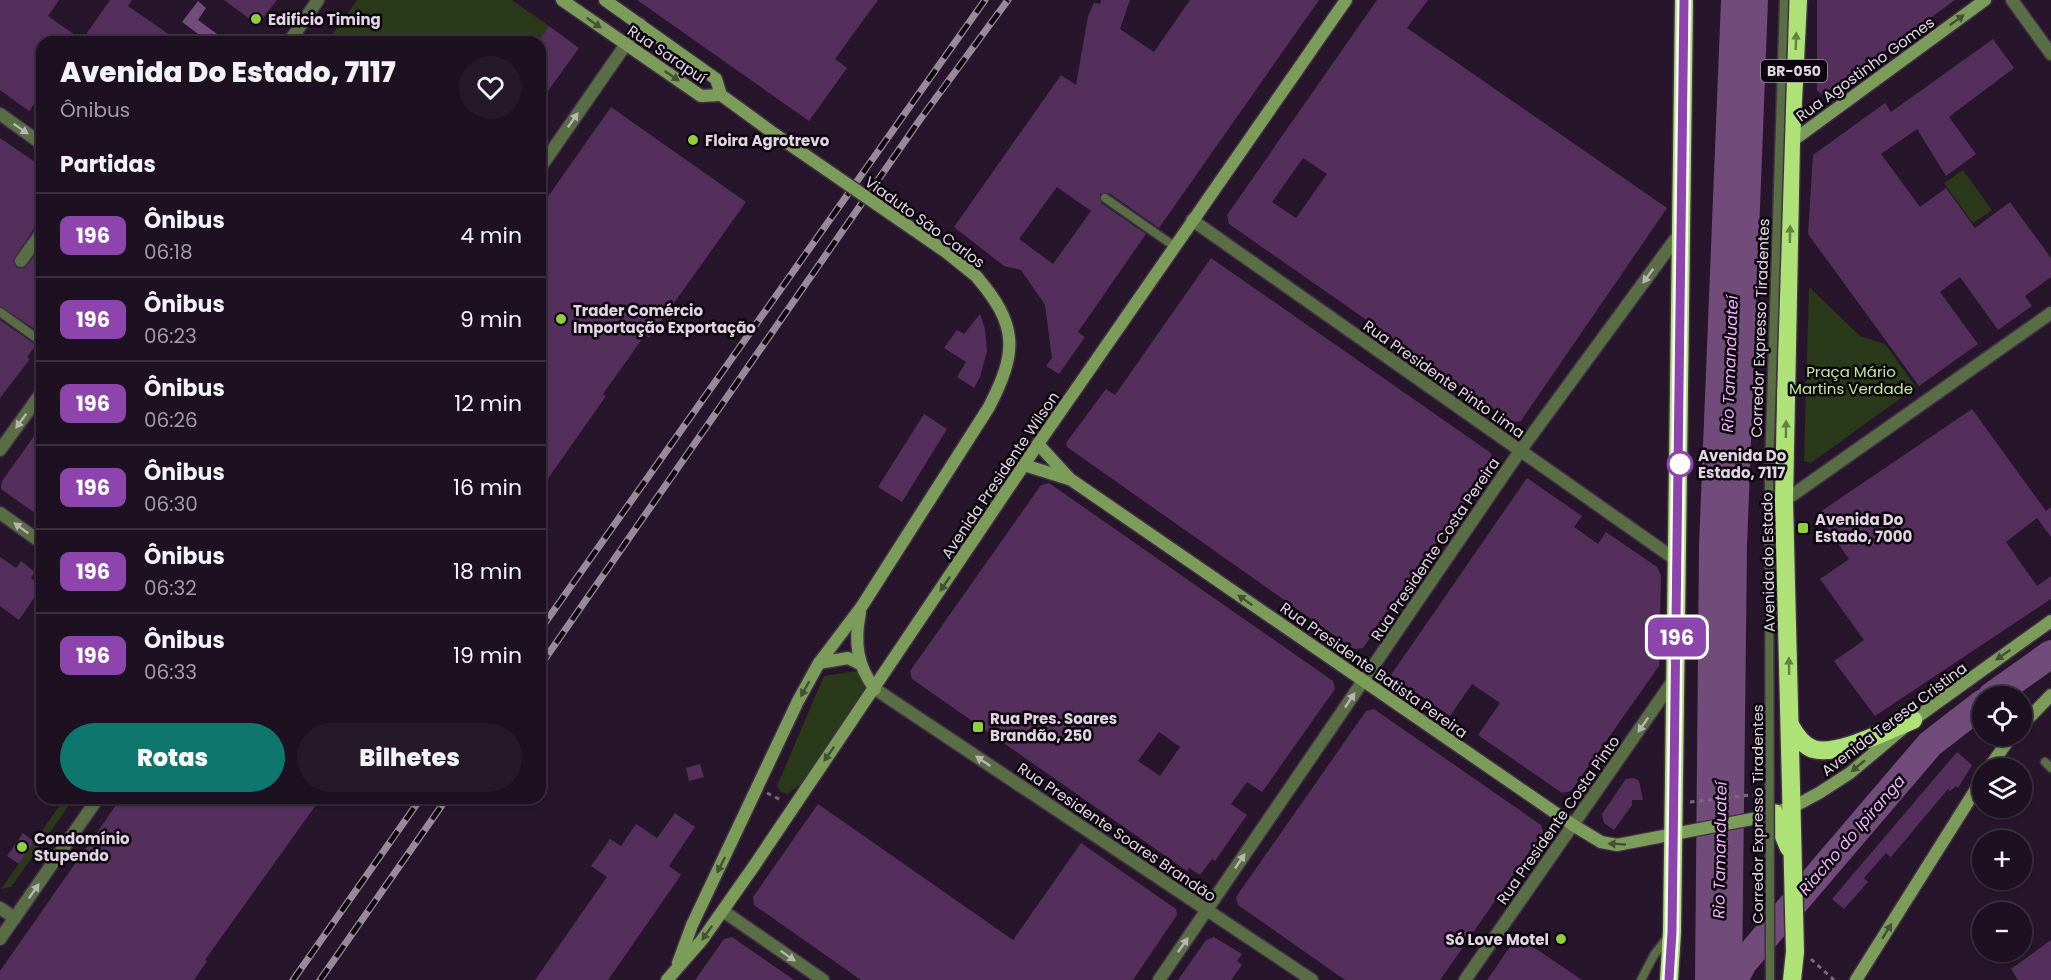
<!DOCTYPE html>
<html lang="pt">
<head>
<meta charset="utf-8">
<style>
	:root { --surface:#1d1020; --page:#251929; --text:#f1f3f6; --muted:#a09da5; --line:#3b303e; --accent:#0f766e }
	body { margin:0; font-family:Poppins,sans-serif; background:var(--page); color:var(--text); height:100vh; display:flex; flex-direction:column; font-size:22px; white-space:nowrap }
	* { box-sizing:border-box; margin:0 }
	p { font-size:20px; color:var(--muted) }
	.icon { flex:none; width:33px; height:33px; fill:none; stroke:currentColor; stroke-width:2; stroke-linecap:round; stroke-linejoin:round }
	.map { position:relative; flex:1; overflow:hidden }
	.panel { position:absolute; left:36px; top:36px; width:510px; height:768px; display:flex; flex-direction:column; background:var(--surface); border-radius:18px; box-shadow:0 2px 4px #0004,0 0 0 2px var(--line) }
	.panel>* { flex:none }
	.badge { padding:0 12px; border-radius:9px; font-size:21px; line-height:39px }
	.controls { position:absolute; left:1972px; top:686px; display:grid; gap:12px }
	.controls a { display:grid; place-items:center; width:60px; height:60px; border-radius:50%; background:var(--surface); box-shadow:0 2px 4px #0004,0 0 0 2px var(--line); font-size:30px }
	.map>.badge { position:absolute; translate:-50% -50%; box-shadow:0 0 0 3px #fff }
	h2 { padding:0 24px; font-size:22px; line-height:54px }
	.round { display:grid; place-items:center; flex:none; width:63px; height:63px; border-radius:32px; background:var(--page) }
	.summary { display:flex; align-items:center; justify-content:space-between; height:102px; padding:0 24px }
	h1 { font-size:28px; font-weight:800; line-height:45px }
	.primary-button { display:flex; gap:12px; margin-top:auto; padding:12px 24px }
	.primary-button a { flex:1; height:69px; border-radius:36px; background:var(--accent); color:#fff; font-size:24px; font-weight:800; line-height:69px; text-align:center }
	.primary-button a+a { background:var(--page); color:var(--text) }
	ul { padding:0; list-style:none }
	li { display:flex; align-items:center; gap:18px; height:84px; padding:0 24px; border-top:2px solid var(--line) }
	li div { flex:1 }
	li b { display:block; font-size:22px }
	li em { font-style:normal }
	li .badge { min-width:66px; font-weight:700; text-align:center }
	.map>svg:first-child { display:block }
	.green { fill:#293919 }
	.water { fill:#714b7a }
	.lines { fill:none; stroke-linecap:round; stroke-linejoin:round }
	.river { stroke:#714b7a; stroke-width:28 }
	.building { fill:#542f5c; fill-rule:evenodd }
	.lane-casing { stroke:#413045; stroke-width:11 }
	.street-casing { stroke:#413045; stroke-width:15 }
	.secondary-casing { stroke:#413045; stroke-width:15 }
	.highway-casing { stroke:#413045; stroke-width:21 }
	.path { stroke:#79697c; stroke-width:3; stroke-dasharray:4.5 4.5; stroke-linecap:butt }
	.lane { stroke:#5a6e45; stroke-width:8 }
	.street { stroke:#5a6e45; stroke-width:12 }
	.secondary { stroke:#7c9d5a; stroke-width:12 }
	.highway { stroke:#aee277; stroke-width:18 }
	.rail-casing { stroke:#98899b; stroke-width:7 }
	.rail { stroke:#0c050d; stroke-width:4.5; stroke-dasharray:14; stroke-linecap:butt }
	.lane-bridge-casing { stroke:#413045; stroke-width:11; stroke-linecap:butt }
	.secondary-bridge-casing { stroke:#413045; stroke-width:15; stroke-linecap:butt }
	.lane-bridge { stroke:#5a6e45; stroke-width:8 }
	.secondary-bridge { stroke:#7c9d5a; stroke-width:12 }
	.oneway { fill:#445134 }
	.oneway2 { fill:#657f47 }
	.oneway3 { fill:#b8b5b4 }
	.line-casing { stroke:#fff; stroke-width:14 }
	.line { stroke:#8e44ad; stroke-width:9 }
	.poi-dot { fill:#90cd41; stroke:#0c050d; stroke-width:2 }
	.stop-dot { fill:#fff; stroke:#8e44ad; stroke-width:3 }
	.labels { text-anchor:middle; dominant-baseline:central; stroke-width:5; stroke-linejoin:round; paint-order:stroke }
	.shield { fill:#0c050d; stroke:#a196a3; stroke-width:1.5 }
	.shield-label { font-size:14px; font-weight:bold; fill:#e1d4e3 }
	.poi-label { font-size:15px; font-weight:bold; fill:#e1d4e3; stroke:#0c050d; text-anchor:start }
	.street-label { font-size:15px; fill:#e1d4e3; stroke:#0c050d }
	.park-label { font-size:15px; fill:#c1eb98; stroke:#0c050d }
	.stop-label { font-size:15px; font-weight:bold; fill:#e1d4e3; stroke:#0c050d; text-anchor:start }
	.water-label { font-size:16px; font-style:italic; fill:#efb4fd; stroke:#0c050d }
</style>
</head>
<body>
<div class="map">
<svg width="2051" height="980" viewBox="0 0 2051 980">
	<rect width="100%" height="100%" fill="#27152b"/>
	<!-- green -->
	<g class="green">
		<path d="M357,0H512L549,26L538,42H327Z"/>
		<path d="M1963,170L1992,210L1973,223L1944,183Z"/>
		<path d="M1809,287L1860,336L1885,344L1916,387L1811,463L1804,461Z"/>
		<path d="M857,671L865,681V690L803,782L788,794L781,792L777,786L824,676Z"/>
		<path d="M65,798H74L11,887L1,889Z"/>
	</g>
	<!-- water -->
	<g class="water">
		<path d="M1721,0H1768L1747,546L1742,980H1695L1699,545Z"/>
		<path d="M198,1L206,8L198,20L228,42H209L182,22Z"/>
	</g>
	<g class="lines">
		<!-- river -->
		<g class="river">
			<path d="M1992,696L2051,654"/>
			<path d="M1734,980L1743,963L1930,744L1983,703"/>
		</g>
	</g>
	<!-- building -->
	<g class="building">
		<path d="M0,0H59L48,16L82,40L110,0H132L128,6L180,42H42V109L35,103L29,111L0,90Z"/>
		<path d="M224,0H277L258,25Z"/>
		<path d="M637,0H878L835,59L847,68L809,121Z"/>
		<path d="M1101,0H1130L1120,29L1154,52L1190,0H1319L1159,228L1109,193L1100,194L1101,203L1146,234L1078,332L1085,337L1059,374L1046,366L1052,358L1045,305L1021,270L1004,266L954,227L1061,75L1076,85L1088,16L1094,3L1100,4ZM1057,187L1091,211L1053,264L1019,239Z"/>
		<path d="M1377,0H1428L1407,28L1667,208L1521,421L1513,422L1229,224L1227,215ZM1303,158L1327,174L1296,218L1272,202Z"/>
		<path d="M1817,0H1955L1824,95L1817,91Z"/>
		<path d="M549,26L579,48L540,102V39Z"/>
		<path d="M1993,39L2014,68L1949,117L1976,154L1946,176L1917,129L1881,154L1920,207L1946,188L1975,228L2010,202L2051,258V277L2025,296L2032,306L1998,330L1960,277L1940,292L1978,344L1919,386L1808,234L1813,155L1885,103L1891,112Z"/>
		<path d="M611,107L746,202L649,338L645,335L603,394L606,396L540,490V208Z"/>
		<path d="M0,138L42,167V224L35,227L13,261L17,268H25L42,246V334L0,306Z"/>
		<path d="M1211,258L1491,453L1493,461L1363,648L1354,649L1067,447L1066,443L1106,389L1115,395Z"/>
		<path d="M980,314L985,329L987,351L980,377L974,388L957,377L966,362L944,348L957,330L964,334Z"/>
		<path d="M0,320L36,345L27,357L30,359L0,398Z"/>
		<path d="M1972,409L2046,511L2051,507V537L2037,518L2006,542L2037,586L2051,576V599L1875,716L1834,661L1864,640L1820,579L1849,559L1817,514Z"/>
		<path d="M924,414L947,429L902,502L878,487Z"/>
		<path d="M42,425V518L1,489L2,481Z"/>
		<path d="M1527,478L1582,516L1574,527L1598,544L1606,532L1657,567L1661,575L1659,666L1571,791L1562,793L1478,735L1500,703L1472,684L1450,716L1391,675Z"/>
		<path d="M1049,483L1333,681L1335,689L1262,792L1247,782L1231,804L1247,815L1215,861L1212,859L1200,875L1189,868L1187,871L912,679L910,671L1041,485ZM1159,732L1180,747L1160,776L1138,761Z"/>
		<path d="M0,557L16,568L21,561L35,572L31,578L42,586L19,620L0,606Z"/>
		<path d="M1374,709L1541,825L1543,832L1440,980H1345L1238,905L1236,897L1278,837L1366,711Z"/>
		<path d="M1957,752L1972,765L1958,788L1956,786L1950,791L1948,789L1891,857L1886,853L1864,878L1868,882L1844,909L1832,899Z"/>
		<path d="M700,764L704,777L689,781L686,768Z"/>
		<path d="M1626,779L1634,778L1639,781L1643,800H1632V805L1614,830L1604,823L1602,814Z"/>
		<path d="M121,798H321L205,960L207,961L194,980H0V971Z"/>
		<path d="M818,804L1013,940L1081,843L1176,909L1177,915L1133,980H861L754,905L753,897Z"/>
		<path d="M675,813L695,827L669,866L681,875L608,980H535L607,877L591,866L610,839L621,846L636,824L657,838Z"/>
		<path d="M23,833L34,842L19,864L7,856Z"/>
		<path d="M732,937L794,980H695L724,939Z"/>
		<path d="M1214,937L1242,954L1237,961L1242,965L1231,980H1178L1206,940Z"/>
		<path d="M1516,938L1523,940L1582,980H1487Z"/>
		<path d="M2051,940V980H2018L2011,969Z"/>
	</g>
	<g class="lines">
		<!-- lane casing -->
		<g class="lane-casing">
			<g id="lane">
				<path d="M1105,198L1174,246"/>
				<path d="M0,312L42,342"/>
				<path d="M2045,762L2051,768"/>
				<path d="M1641,980L1654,955L1668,937"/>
			</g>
		</g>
		<!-- street casing -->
		<g class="street-casing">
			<g id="street">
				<path d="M2012,0L2051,54"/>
				<path d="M289,42L318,0"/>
				<path d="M0,114L42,144"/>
				<path d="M540,168L640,24"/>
				<path d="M1192,220L1679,562"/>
				<path d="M21,261L42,232"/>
				<path d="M0,450L42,392"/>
				<path d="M1784,501L2051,313"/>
				<path d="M0,513L42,543"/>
				<path d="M875,689L1312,980"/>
				<path d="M0,908L15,918"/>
				<path d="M723,911L823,980"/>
				<path d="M0,939L98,798"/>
				<path d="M1159,980L1520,451L1682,230"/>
				<path d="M1465,980L1675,678"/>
			</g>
		</g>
		<!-- secondary casing -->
		<g class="secondary-casing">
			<g id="secondary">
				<path d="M562,0L701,96L721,95"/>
				<path d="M605,0L716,79L721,95"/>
				<path d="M721,95L776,135"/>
				<path d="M1791,142L1985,0"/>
				<path d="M1038,444L1070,479L1573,825L1601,842L1617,845L1757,818L1793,807L1819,793L1850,773L1913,720L2051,621"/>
				<path d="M1024,465L1069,479"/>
				<path d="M860,613C854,642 857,666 875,689"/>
				<path d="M819,663L848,658L860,664"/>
				<path d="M2022,725L2051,695"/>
				<path d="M1989,768L2012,735"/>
				<path d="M678,963L692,925L798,701L819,663L862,606L989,407C1018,351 1018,325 976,276"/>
				<path d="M667,980L702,940L754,866L1038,444L1346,0"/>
				<path d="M1856,980L1983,778"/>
			</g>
		</g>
		<!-- highway casing -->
		<g class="highway-casing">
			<g id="highway">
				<path d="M1790,725C1795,734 1802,745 1813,749C1837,757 1889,729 1913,720"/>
				<path d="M1774,813L1789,848"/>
				<path d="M1669,980L1672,932L1684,0"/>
				<path d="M1792,980L1795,952L1784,501L1791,142L1798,0"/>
			</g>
		</g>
		<!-- path -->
		<g class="path">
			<path d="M767,793L783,801"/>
			<path d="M1690,802L1758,794"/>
			<path d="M1811,959L1834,980"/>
		</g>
		<!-- lane -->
		<use href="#lane" class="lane"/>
		<!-- street -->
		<use href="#street" class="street"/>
		<!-- secondary -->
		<use href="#secondary" class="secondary"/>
		<!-- highway -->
		<use href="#highway" class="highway"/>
		<!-- rail casing -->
		<g class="rail-casing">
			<g id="rail">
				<path d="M540,630L985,0"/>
				<path d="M540,666L919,121L1008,0"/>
				<path d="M293,980L421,798"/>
				<path d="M320,980L447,798"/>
			</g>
		</g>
		<!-- rail -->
		<use href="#rail" class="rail"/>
		<!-- lane-bridge casing -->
		<g class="lane-bridge-casing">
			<path id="lane-bridge" d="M1770,980L1769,470L1784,0"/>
		</g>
		<!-- secondary-bridge casing -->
		<g class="secondary-bridge-casing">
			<path id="secondary-bridge" d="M776,135L946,252L976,276"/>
		</g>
		<!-- lane-bridge -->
		<use href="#lane-bridge" class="lane-bridge"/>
		<!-- secondary-bridge -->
		<use href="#secondary-bridge" class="secondary-bridge"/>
	</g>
	<!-- one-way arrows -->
	<defs><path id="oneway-solid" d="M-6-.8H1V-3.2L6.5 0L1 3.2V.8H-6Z" transform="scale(1.5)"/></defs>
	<g class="oneway">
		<use href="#oneway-solid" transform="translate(1957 20) rotate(-36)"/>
		<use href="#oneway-solid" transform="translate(594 23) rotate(35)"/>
		<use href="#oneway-solid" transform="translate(672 76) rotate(34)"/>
		<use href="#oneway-solid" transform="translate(945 584) rotate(124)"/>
		<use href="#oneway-solid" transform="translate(1245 600) rotate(-145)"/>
		<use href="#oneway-solid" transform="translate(2003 655) rotate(145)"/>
		<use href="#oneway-solid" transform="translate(805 689) rotate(119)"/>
		<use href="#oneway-solid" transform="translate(829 754) rotate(125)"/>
		<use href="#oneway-solid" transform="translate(1858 766) rotate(140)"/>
		<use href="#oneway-solid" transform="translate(1617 844) rotate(-177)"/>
		<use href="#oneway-solid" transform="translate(721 865) rotate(117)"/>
		<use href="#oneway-solid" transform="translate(1887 931) rotate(-58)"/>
		<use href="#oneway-solid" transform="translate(707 933) rotate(125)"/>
	</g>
	<g class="oneway2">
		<use href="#oneway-solid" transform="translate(1796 41) rotate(-88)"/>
		<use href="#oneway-solid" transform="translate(1790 234) rotate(-89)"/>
		<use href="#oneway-solid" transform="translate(1786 429) rotate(-89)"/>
		<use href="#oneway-solid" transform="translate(1789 666) rotate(-91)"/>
	</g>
	<g class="oneway3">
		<use href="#oneway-solid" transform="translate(573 120) rotate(-55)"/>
		<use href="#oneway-solid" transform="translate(21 129) rotate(35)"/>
		<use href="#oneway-solid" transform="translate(1648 276) rotate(126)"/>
		<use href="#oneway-solid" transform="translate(21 421) rotate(126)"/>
		<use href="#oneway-solid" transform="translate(21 528) rotate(-144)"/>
		<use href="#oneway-solid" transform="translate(1350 700) rotate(-56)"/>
		<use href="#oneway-solid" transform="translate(1643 725) rotate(125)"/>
		<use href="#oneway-solid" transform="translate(983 761) rotate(-146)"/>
		<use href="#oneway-solid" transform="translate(1240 861) rotate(-56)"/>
		<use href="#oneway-solid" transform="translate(34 891) rotate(-55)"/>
		<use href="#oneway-solid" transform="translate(1183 945) rotate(-55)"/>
		<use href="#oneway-solid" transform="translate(788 956) rotate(35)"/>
	</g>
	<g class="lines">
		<!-- line casing -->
		<g class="line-casing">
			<path id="line" d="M1669,980L1672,932L1684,0"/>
		</g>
		<!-- line -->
		<use href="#line" class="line"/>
	</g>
	<!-- markers -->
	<g class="poi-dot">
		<circle cx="256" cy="19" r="6"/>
		<circle cx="693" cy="140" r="6"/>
		<circle cx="561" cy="319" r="6"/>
		<rect x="1797" y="522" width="12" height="12" rx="3"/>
		<rect x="972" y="721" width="12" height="12" rx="3"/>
		<circle cx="22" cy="847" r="6"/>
		<circle cx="1561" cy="939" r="6"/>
	</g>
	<circle class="stop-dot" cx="1680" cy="464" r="12"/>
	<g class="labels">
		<!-- shield labels -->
		<rect class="shield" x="1761" y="60" width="66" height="22" rx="4.5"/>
		<g class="shield-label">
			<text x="1794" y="71">BR-050</text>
		</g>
		<!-- poi labels -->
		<g class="poi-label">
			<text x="268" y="19">Edificio Timing</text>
			<text x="705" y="140">Floira Agrotrevo</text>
			<text x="573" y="310">Trader Comércio<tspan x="573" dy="17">Importação Exportação</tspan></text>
			<text x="1815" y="519">Avenida Do<tspan x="1815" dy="17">Estado, 7000</tspan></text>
			<text x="990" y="718">Rua Pres. Soares<tspan x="990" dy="17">Brandão, 250</tspan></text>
			<text x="34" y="838">Condomínio<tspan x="34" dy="17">Stupendo</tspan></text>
			<text x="1549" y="939" text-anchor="end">Só Love Motel</text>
		</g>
		<!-- street labels -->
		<g class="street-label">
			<text transform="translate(667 54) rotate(34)">Rua Sarapuí</text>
			<text transform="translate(1865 69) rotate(-36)">Rua Agostinho Gomes</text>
			<text transform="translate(925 222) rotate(36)">Viaduto São Carlos</text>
			<text transform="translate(1760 328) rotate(-88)">Corredor Expresso Tiradentes</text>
			<text transform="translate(1444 379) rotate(35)">Rua Presidente Pinto Lima</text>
			<text transform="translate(1000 475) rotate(-56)">Avenida Presidente Wilson</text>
			<text transform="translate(1435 549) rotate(-56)">Rua Presidente Costa Pereira</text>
			<text transform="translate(1768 562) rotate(-91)">Avenida do Estado</text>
			<text transform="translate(1374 670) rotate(35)">Rua Presidente Batista Pereira</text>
			<text transform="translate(1894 719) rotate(-37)">Avenida Teresa Cristina</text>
			<text transform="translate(1757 814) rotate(-90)">Corredor Expresso Tiradentes</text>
			<text transform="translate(1558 820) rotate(-55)">Rua Presidente Costa Pinto</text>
			<text transform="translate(1117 832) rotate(34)">Rua Presidente Soares Brandão</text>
		</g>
		<!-- park labels -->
		<g class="park-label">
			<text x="1851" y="371">Praça Mário<tspan x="1851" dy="17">Martins Verdade</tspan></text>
		</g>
		<!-- stop labels -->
		<g class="stop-label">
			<text x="1698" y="455">Avenida Do<tspan x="1698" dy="17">Estado, 7117</tspan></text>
		</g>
		<!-- water labels -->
		<g class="water-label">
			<text transform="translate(1730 364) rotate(-88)">Rio Tamanduateí</text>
			<text transform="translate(1852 835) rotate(-49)">Riacho do Ipiranga</text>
			<text transform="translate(1720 850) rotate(-89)">Rio Tamanduateí</text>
		</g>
	</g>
</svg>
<div class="controls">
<a><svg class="icon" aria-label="locate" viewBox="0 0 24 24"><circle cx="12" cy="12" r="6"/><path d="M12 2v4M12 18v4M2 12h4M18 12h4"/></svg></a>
<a><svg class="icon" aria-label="layers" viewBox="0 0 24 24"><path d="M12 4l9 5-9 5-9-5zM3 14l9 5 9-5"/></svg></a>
<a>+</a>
<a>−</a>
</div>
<b class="badge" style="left:1677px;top:637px;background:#8e44ad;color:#fff">196</b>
<section class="panel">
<div class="summary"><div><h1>Avenida Do Estado, 7117</h1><p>Ônibus</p></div><a class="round"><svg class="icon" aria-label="heart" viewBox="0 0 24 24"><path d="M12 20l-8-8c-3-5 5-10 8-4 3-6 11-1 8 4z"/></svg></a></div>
<h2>Partidas</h2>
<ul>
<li><span class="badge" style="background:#8e44ad;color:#fff">196</span><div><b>Ônibus</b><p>06:18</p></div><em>4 min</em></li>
<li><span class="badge" style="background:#8e44ad;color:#fff">196</span><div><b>Ônibus</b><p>06:23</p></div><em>9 min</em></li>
<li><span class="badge" style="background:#8e44ad;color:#fff">196</span><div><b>Ônibus</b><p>06:26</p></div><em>12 min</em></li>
<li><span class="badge" style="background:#8e44ad;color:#fff">196</span><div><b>Ônibus</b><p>06:30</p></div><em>16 min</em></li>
<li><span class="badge" style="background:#8e44ad;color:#fff">196</span><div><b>Ônibus</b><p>06:32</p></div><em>18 min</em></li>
<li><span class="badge" style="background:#8e44ad;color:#fff">196</span><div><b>Ônibus</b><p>06:33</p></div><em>19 min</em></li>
</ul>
<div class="primary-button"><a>Rotas</a><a>Bilhetes</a></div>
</section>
</div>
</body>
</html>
